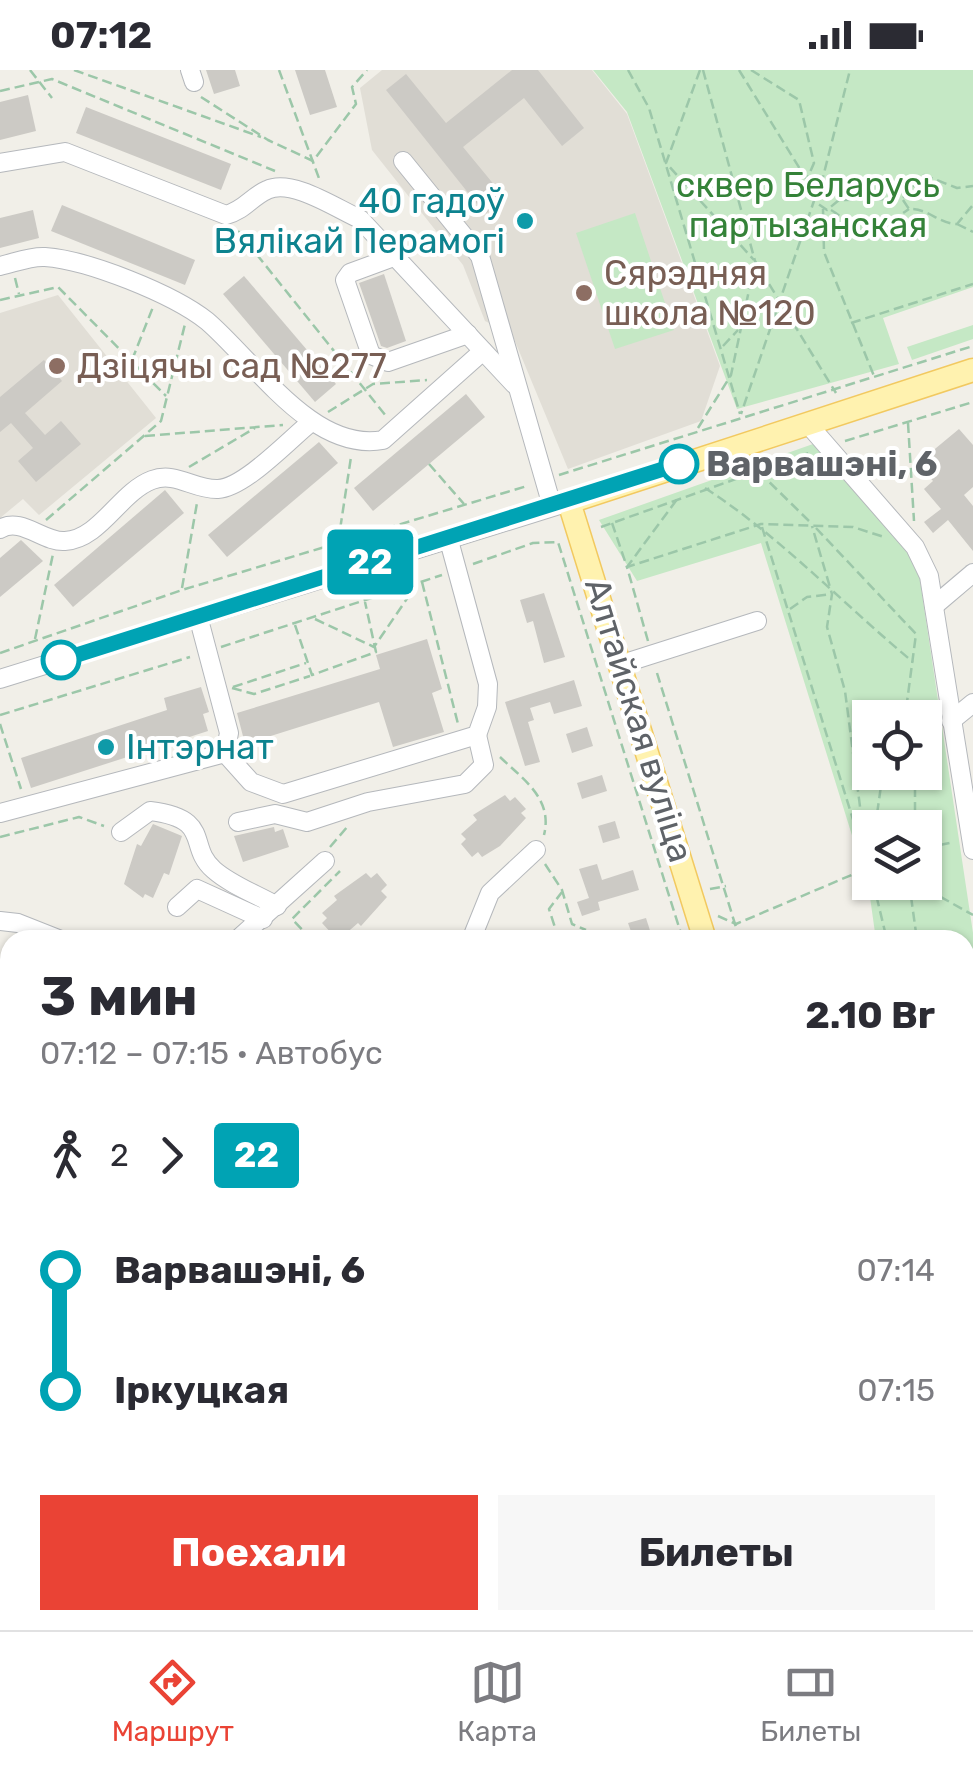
<!DOCTYPE html>
<html lang="ru">
<head>
<meta charset="utf-8">
<style>
	:root { --surface:#fff; --page:#f7f7f7; --text:#2b2b33; --muted:#7c7c81; --line:#e1e1e2; --accent:#ea4335 }
	body { margin:0; font-family:Rubik,sans-serif; background:var(--page); color:var(--text); height:100vh; display:flex; flex-direction:column; font-size:38px; white-space:nowrap }
	* { box-sizing:border-box; margin:0 }
	p { font-size:32px; color:var(--muted) }
	.icon { flex:none; width:55px; height:55px; fill:none; stroke:currentColor; stroke-width:2; stroke-linecap:round; stroke-linejoin:round }
	.map { position:relative; flex:1; overflow:hidden }
	.details { position:absolute; left:0px; top:860px; width:975px; height:700px; display:flex; flex-direction:column; background:var(--surface); border-radius:30px 30px 0 0; box-shadow:0 2px 8px #0004 }
	.details>* { flex:none }
	.badge { padding:0 20px; border-radius:8px; font-size:35px; line-height:65px }
	.tools { position:absolute; left:852px; top:630px; display:grid; gap:20px }
	.tools a { display:grid; place-items:center; width:90px; height:90px; border-radius:0px; background:var(--surface); box-shadow:0 2px 8px #0004; font-size:50px }
	.map>.badge { position:absolute; translate:-50% -50%; box-shadow:0 0 0 5px #fff }
	.legs { display:flex; align-items:center; gap:15px; height:110px; padding:0 40px; font-size:32px }
	.legs p { margin-inline-start:auto }
	.overview { display:flex; align-items:center; justify-content:space-between; height:170px; padding:0 40px }
	h1 { font-size:55px; font-weight:700; line-height:75px }
	.action { display:flex; gap:20px; margin-top:auto; padding:20px 40px }
	.action a { flex:1; height:115px; border-radius:0px; background:var(--accent); color:#fff; font-size:40px; font-weight:700; line-height:115px; text-align:center }
	.action a+a { background:var(--page); color:var(--text) }
	ul { padding:0 40px; list-style:none }
	li { display:flex; align-items:center; gap:35px; height:120px; font-size:38px }
	li i { display:grid; place-items:center; width:15px; height:100%; margin:0 12px; background:currentColor }
	li i::after { content:''; width:25px; height:25px; margin:-12px; border:8px solid; border-radius:50%; background:var(--surface) }
	li p { margin-inline-start:auto }
	li:first-child i { background:linear-gradient(#0000 50%,currentColor 0) }
	li:last-child i { background:linear-gradient(currentColor 50%,#0000 0) }
	.status { display:flex; justify-content:space-between; align-items:center; height:70px; padding:0 50px; background:var(--surface); direction:ltr }
	.status svg { height:28px; fill:currentColor }
	.dock { display:flex; justify-content:space-around; align-items:center; height:140px; border-top:2px solid var(--line); background:var(--surface); font-size:28px; color:var(--muted) }
	.dock a { display:grid; justify-items:center; gap:5px }
	.dock .current { color:var(--accent) }
	.map>svg:first-child { display:block }
	.education { fill:#e1ded6 }
	.green { fill:#c5e8c5; fill-rule:evenodd }
	.building { fill:#cccac5 }
	.lines { fill:none; stroke-linecap:round; stroke-linejoin:round }
	.minor-casing { stroke:#b5b8bc; stroke-width:20 }
	.major-casing { stroke:#f2c960; stroke-width:25 }
	.path { stroke:#9cc7a9; stroke-width:2.5; stroke-dasharray:10 5; stroke-linecap:butt }
	.minor { stroke:#fff; stroke-width:18 }
	.major { stroke:#fff2af; stroke-width:22 }
	.line-1-casing { stroke:#fff; stroke-width:22 }
	.line-1 { stroke:#00a3b4; stroke-width:15 }
	.culture-dot { fill:#0f9aa8; stroke:#fff; stroke-width:4 }
	.education-dot { fill:#8d6e63; stroke:#fff; stroke-width:4 }
	.stop-1-dot { fill:#fff; stroke:#00a3b4; stroke-width:5 }
	.labels { text-anchor:middle; dominant-baseline:central; stroke-width:8; stroke-linejoin:round; paint-order:stroke }
	.park-label { font-size:35px; fill:#348238; stroke:#fff }
	.culture-label { font-size:35px; fill:#0d838f; stroke:#fff; text-anchor:end }
	.education-label { font-size:35px; fill:#785e54; stroke:#fff; text-anchor:start }
	.stop-label { font-size:35px; font-weight:bold; fill:#5f6368; stroke:#fff; text-anchor:start }
	.street-label { font-size:35px; fill:#5f6368; stroke:#fff }
</style>
</head>
<body>
<div class="status"><b>07:12</b><svg viewBox="0 0 49 12"><path d="M0 12V9h3v3zM5 12V6h3v6zM10 12V3h3v9zM15 12V0h3v12zM26 1h20v11H26zM47 4h2v5h-2z"/></svg></div>
<div class="map">
<svg width="973" height="1560" viewBox="0 0 973 1560">
	<rect width="100%" height="100%" fill="#f1efe8"/>
	<!-- education -->
	<g class="education">
		<path d="M382,0H592L627,44L720,296L701,351L568,399L512,264L485,251L463,195L372,80L360,18Z"/>
		<path d="M58,225L156,348L39,445L23,429L0,448V243Z"/>
		<path d="M0,1210L10,1220V1460L0,1469Z"/>
	</g>
	<!-- green -->
	<g class="green">
		<path d="M593,0H973V217L883,248L899,294L737,339L627,42Z"/>
		<path d="M635,143L674,260L615,279L576,163Z"/>
		<path d="M973,255V269L912,290L907,277Z"/>
		<path d="M813,374L915,477L973,863V1333L965,1334V870H876L869,820L761,473L637,511L599,450ZM870,648H925V702H870ZM870,758H925V812H870Z"/>
		<path d="M10,1353V1437L2,1439L0,1362Z"/>
		<path d="M673,1550H784L779,1560H665Z"/>
	</g>
	<!-- building -->
	<g class="building">
		<path d="M206,0H235L240,16L214,24Z"/>
		<path d="M295,0H325L337,37L310,45Z"/>
		<path d="M512,0H538L584,58L562,76L524,28L463,77L505,128L485,144L386,20L406,4L446,53Z"/>
		<path d="M28,25L36,61L0,70V32Z"/>
		<path d="M86,37L231,94L221,120L76,63Z"/>
		<path d="M62,135L195,190L185,215L51,161Z"/>
		<path d="M33,140L39,168L0,178V148Z"/>
		<path d="M384,204L406,271L387,278L381,276L359,213Z"/>
		<path d="M244,206L336,314L315,332L223,224Z"/>
		<path d="M44,290L62,311L25,343L45,365L61,351L81,374L36,412L18,391L33,378L11,353L0,362V327Z"/>
		<path d="M466,324L485,347L373,441L354,418Z"/>
		<path d="M959,359L973,375V417L964,425L973,436V481L948,450L933,463L924,452L941,439L924,419L933,411L918,393Z"/>
		<path d="M319,372L338,393L227,487L208,465Z"/>
		<path d="M165,420L184,443L73,537L54,515Z"/>
		<path d="M21,470L43,491L0,527V488Z"/>
		<path d="M544,523L565,587L544,593L533,551L527,553L520,530Z"/>
		<path d="M427,569L442,619L432,623L444,662L393,677L379,632L245,674L237,643L380,599L376,585Z"/>
		<path d="M574,610L582,636L554,644L550,632L530,638L534,650L528,652L540,692L525,696L505,632Z"/>
		<path d="M201,617L209,642L203,644L208,661L31,718L21,688L167,640L164,628Z"/>
		<path d="M587,657L593,676L572,683L566,664Z"/>
		<path d="M602,705L607,721L582,729L577,713Z"/>
		<path d="M505,725L510,731L515,727L526,739L521,743L526,748L500,776L482,787L478,782L472,787L461,774L466,769L461,764L477,750L473,745Z"/>
		<path d="M615,751L620,768L603,773L598,756Z"/>
		<path d="M153,754L182,766L169,805L164,803L153,828L145,824L143,828L124,814L137,774L141,776Z"/>
		<path d="M274,757L275,762L283,759L289,777L243,792L234,766Z"/>
		<path d="M597,794L602,810L633,800L639,820L598,832L600,840L582,846L577,832L589,828L579,799Z"/>
		<path d="M366,803L371,808L377,803L387,815L381,821L387,827L361,856L358,853L343,866L338,860L333,865L322,853L327,848L322,843L337,830L334,826Z"/>
		<path d="M646,848L653,870H634L628,853Z"/>
	</g>
	<g class="lines">
		<!-- minor casing -->
		<g class="minor-casing">
			<g id="minor">
				<path d="M190,0L194,12"/>
				<path d="M403,91L480,186L552,436"/>
				<path d="M0,93L65,82L226,145C245,140 251,127 267,120C292,108 337,139 360,149L514,314"/>
				<path d="M396,186L350,203L345,210L371,285L388,292L468,264"/>
				<path d="M0,196C14,193 30,186 45,187C88,190 173,224 207,251C255,292 313,383 383,370L483,281"/>
				<path d="M807,353L915,477L929,506L973,780"/>
				<path d="M0,459C21,446 44,473 65,471C100,469 120,422 152,410C176,401 194,420 218,419C244,418 289,370 310,353"/>
				<path d="M934,536L973,503"/>
				<path d="M198,546L229,663L225,683"/>
				<path d="M622,594L757,551"/>
				<path d="M0,609L569,432"/>
				<path d="M951,651L973,633"/>
				<path d="M0,743L225,683L251,712L283,724L477,665L487,637L488,614L448,467"/>
				<path d="M238,752L275,744L307,752L368,732L465,714L484,695L477,665"/>
				<path d="M121,762L150,741C214,749 186,776 214,800C231,815 258,825 277,836"/>
				<path d="M177,837L197,819L263,849"/>
				<path d="M0,851L18,853L61,870"/>
				<path d="M237,870L325,791"/>
				<path d="M471,870L490,823L536,780"/>
				<path d="M0,945L10,935"/>
				<path d="M0,985L10,996"/>
				<path d="M0,1077L10,1068"/>
				<path d="M965,1337L973,1336"/>
				<path d="M186,1550V1560"/>
				<path d="M571,1550L576,1560"/>
				<path d="M201,1560L219,1550"/>
				<path d="M795,1560L799,1550"/>
			</g>
		</g>
		<!-- major casing -->
		<g class="major-casing">
			<g id="major">
				<path d="M705,870L569,432L973,300"/>
				<path d="M410,1560L421,1550"/>
			</g>
		</g>
		<!-- path -->
		<g class="path">
			<path d="M30,0L52,28"/>
			<path d="M74,0L261,67"/>
			<path d="M279,0L320,111"/>
			<path d="M628,0L649,38L740,344"/>
			<path d="M700,0L666,93L754,190"/>
			<path d="M703,0L755,191L836,323"/>
			<path d="M739,0L816,125L741,344"/>
			<path d="M751,0L799,30L814,93L807,109"/>
			<path d="M0,21L52,9L275,101"/>
			<path d="M201,27L268,70L313,91L356,34L352,17L367,0"/>
			<path d="M821,115L850,0"/>
			<path d="M839,130L835,119L827,116L816,125L817,133L827,140L839,130L902,129L924,105L957,118L973,116"/>
			<path d="M903,130L909,139C928,138 939,154 957,154L973,135"/>
			<path d="M823,139L824,182L874,306"/>
			<path d="M831,140C846,148 850,163 867,168L909,139"/>
			<path d="M957,154L973,162"/>
			<path d="M238,161L386,346"/>
			<path d="M15,208L19,224"/>
			<path d="M0,230L58,217L166,326"/>
			<path d="M851,253L973,214"/>
			<path d="M723,276L738,260"/>
			<path d="M132,290L153,237"/>
			<path d="M328,342L373,314L427,310"/>
			<path d="M908,353L914,451"/>
			<path d="M698,358L731,305L755,192"/>
			<path d="M145,366L283,355"/>
			<path d="M845,371L973,332"/>
			<path d="M429,394L464,434"/>
			<path d="M189,397L255,358"/>
			<path d="M759,402L810,452"/>
			<path d="M559,405L973,276"/>
			<path d="M705,418C781,467 843,534 913,592"/>
			<path d="M46,450L161,351L185,254"/>
			<path d="M612,453L627,497L678,428"/>
			<path d="M601,457L809,383"/>
			<path d="M762,457L865,788"/>
			<path d="M816,458L916,564L907,632L898,648"/>
			<path d="M338,473L351,387"/>
			<path d="M473,494L533,473L558,472L683,870"/>
			<path d="M422,512L458,654"/>
			<path d="M182,518L197,433"/>
			<path d="M790,539L807,527L832,524"/>
			<path d="M315,549L374,577L417,514"/>
			<path d="M295,555L312,605L376,582L365,532"/>
			<path d="M35,569L53,484"/>
			<path d="M648,571L627,497L761,454L853,457L884,467"/>
			<path d="M221,577L442,505"/>
			<path d="M0,583L182,520L527,416"/>
			<path d="M657,603L740,870"/>
			<path d="M233,617L306,593"/>
			<path d="M232,618L254,624L310,606"/>
			<path d="M907,634L909,648"/>
			<path d="M0,645L190,587"/>
			<path d="M0,654L21,719"/>
			<path d="M500,687C524,710 553,729 544,765"/>
			<path d="M915,702V758"/>
			<path d="M875,758L883,702"/>
			<path d="M0,767L79,747L104,756"/>
			<path d="M330,777L348,756"/>
			<path d="M925,778L954,772"/>
			<path d="M545,794L562,820L572,854L586,860"/>
			<path d="M873,812L887,870"/>
			<path d="M909,812L917,870"/>
			<path d="M914,812L973,845"/>
			<path d="M710,819L726,816"/>
			<path d="M718,846L736,854L868,798L845,621L827,557L832,524L812,456"/>
			<path d="M312,870L292,849L340,801"/>
			<path d="M559,870L549,839L562,822"/>
			<path d="M0,1012L10,1024"/>
			<path d="M965,1110L973,1101"/>
			<path d="M0,1130L10,1148"/>
			<path d="M965,1181L973,1228"/>
			<path d="M965,1253L973,1262"/>
			<path d="M965,1377L973,1369"/>
			<path d="M0,1443L10,1446"/>
			<path d="M965,1480L973,1484"/>
			<path d="M281,1550L289,1554L293,1550"/>
			<path d="M837,1550L856,1560"/>
			<path d="M669,1560L678,1550"/>
		</g>
		<!-- minor -->
		<use href="#minor" class="minor"/>
		<!-- major -->
		<use href="#major" class="major"/>
	</g>
	<g class="lines">
		<!-- line-1 casing -->
		<g class="line-1-casing">
			<path id="line-1" d="M61,590L679,394"/>
		</g>
		<!-- line-1 -->
		<use href="#line-1" class="line-1"/>
	</g>
	<!-- markers -->
	<g class="culture-dot">
		<circle cx="525" cy="151" r="10"/>
		<circle cx="106" cy="677" r="10"/>
	</g>
	<g class="education-dot">
		<circle cx="584" cy="223" r="10"/>
		<circle cx="57" cy="296" r="10"/>
	</g>
	<g class="stop-1-dot">
		<circle cx="679" cy="394" r="18"/>
		<circle cx="61" cy="590" r="18"/>
	</g>
	<g class="labels">
		<!-- park labels -->
		<g class="park-label">
			<text x="808" y="115">сквер Беларусь<tspan x="808" dy="40">партызанская</tspan></text>
		</g>
		<!-- culture labels -->
		<g class="culture-label">
			<text x="505" y="131">40 гадоў<tspan x="505" dy="40">Вялікай Перамогі</tspan></text>
			<text x="126" y="677" text-anchor="start">Інтэрнат</text>
		</g>
		<!-- education labels -->
		<g class="education-label">
			<text x="604" y="203">Сярэдняя<tspan x="604" dy="40">школа №120</tspan></text>
			<text x="77" y="296">Дзіцячы сад №277</text>
		</g>
		<!-- stop labels -->
		<g class="stop-label">
			<text x="706" y="394">Варвашэні, 6</text>
		</g>
		<!-- street labels -->
		<g class="street-label">
			<text transform="translate(639 650) rotate(73)">Алтайская вуліца</text>
		</g>
	</g>
</svg>
<div class="tools">
<a><svg class="icon" aria-label="locate" viewBox="0 0 24 24"><circle cx="12" cy="12" r="6"/><path d="M12 2v4M12 18v4M2 12h4M18 12h4"/></svg></a>
<a><svg class="icon" aria-label="layers" viewBox="0 0 24 24"><path d="M12 4l9 5-9 5-9-5zM3 14l9 5 9-5"/></svg></a>
</div>
<b class="badge" style="left:370px;top:492px;background:#00a3b4;color:#fff">22</b>
<section class="details">
<div class="overview"><div><h1>3 мин</h1><p>07:12 – 07:15 · Автобус</p></div><b>2.10 Br</b></div>
<div class="legs"><svg class="icon" aria-label="walk" viewBox="0 0 24 24"><circle cx="13" cy="4" r="2"/><path d="M13 8l-2 6 4 7M11 14l-3 7M7 12l3-4h3l4 4"/></svg>2<svg class="icon" aria-label="forward" viewBox="0 0 24 24"><path d="M9 5l7 7-7 7"/></svg><b class="badge" style="background:#00a3b4;color:#fff">22</b></div>
<ul>
<li><i style="color:#00a3b4"></i><b>Варвашэні, 6</b><p>07:14</p></li>
<li><i style="color:#00a3b4"></i><b>Іркуцкая</b><p>07:15</p></li>
</ul>
<div class="action"><a>Поехали</a><a>Билеты</a></div>
</section>
</div>
<nav class="dock">
<a class="current"><svg class="icon" aria-label="directions" viewBox="0 0 24 24"><path d="M12 3l9 9-9 9-9-9zM9 14v-3h6M13 9l2 2-2 2"/></svg>Маршрут</a>
<a><svg class="icon" aria-label="map" viewBox="0 0 24 24"><path d="M3 6l6-2 6 2 6-2v14l-6 2-6-2-6 2zM9 4v14M15 6v14"/></svg>Карта</a>
<a><svg class="icon" aria-label="tickets" viewBox="0 0 24 24"><path d="M3 7h18v10H3zM15 7v10"/></svg>Билеты</a>
</nav>
</body>
</html>
